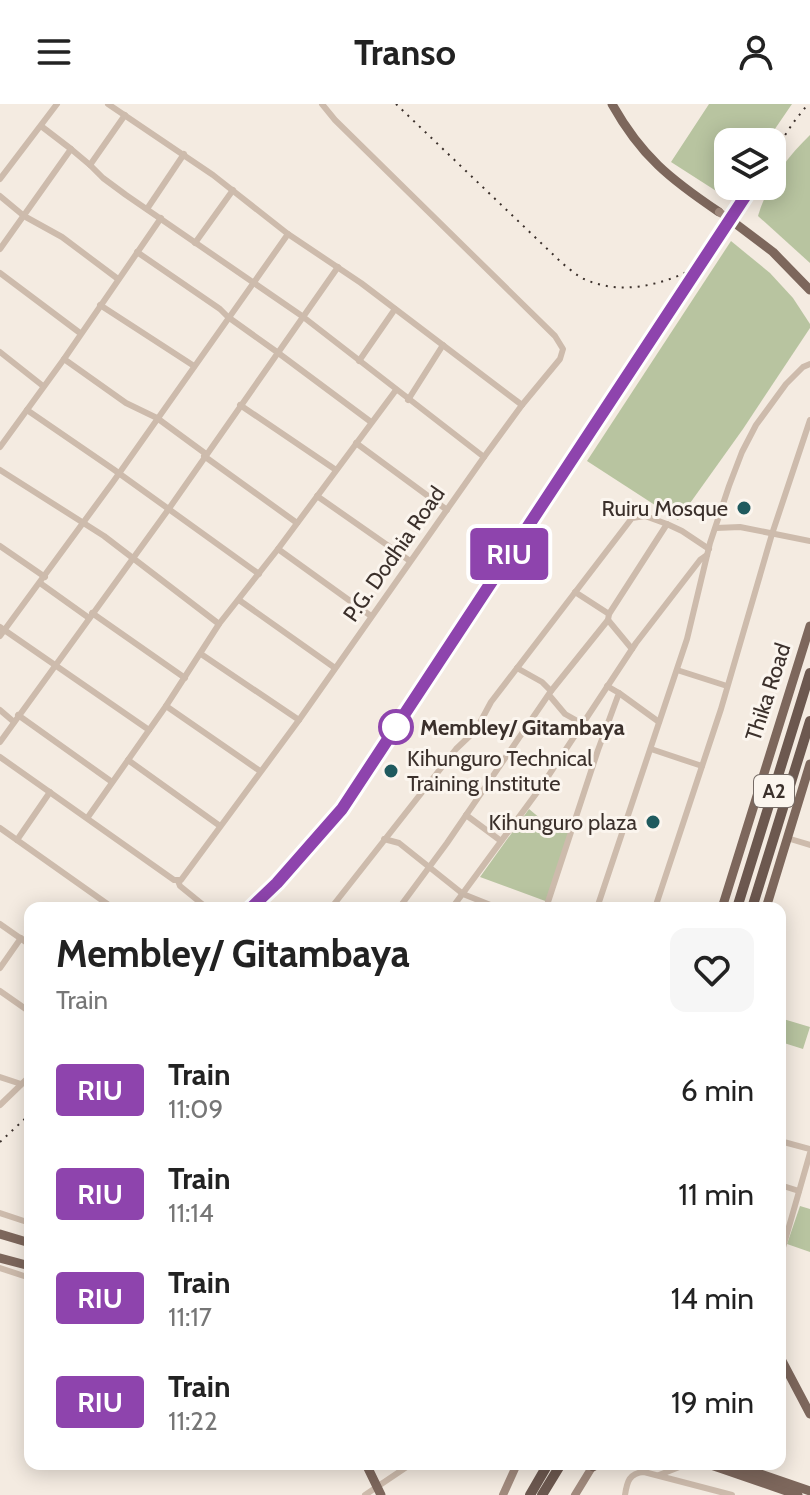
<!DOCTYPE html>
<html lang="en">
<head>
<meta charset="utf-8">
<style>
	:root { --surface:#fff; --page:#f6f6f6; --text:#222; --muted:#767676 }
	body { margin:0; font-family:Cabin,sans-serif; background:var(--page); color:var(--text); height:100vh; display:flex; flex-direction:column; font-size:30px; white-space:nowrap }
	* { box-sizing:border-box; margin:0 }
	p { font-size:26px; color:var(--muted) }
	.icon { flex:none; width:44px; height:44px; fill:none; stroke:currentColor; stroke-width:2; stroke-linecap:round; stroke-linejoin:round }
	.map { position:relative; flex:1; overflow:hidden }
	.sheet { position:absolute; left:24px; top:798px; width:762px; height:568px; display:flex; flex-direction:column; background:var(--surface); border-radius:16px; box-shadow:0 4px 20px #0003 }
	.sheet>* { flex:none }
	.badge { padding:0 16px; border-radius:6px; font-size:28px; line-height:52px }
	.tools { position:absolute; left:714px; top:24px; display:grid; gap:16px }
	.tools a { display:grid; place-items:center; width:72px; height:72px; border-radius:16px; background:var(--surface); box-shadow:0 4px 20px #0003; font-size:40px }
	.map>.badge { position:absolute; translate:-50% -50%; box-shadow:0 0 0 4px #fff }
	.round { display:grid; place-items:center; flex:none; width:84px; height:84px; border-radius:16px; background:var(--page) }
	.summary { display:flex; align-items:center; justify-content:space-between; height:136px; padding:0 32px }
	h1 { font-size:38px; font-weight:700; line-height:60px }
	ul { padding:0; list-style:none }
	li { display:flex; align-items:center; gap:24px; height:104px; padding:0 32px }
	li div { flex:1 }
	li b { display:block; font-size:30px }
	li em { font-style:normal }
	li .badge { min-width:88px; font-weight:700; text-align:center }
	header { display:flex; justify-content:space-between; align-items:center; height:104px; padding:0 32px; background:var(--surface); font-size:36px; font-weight:700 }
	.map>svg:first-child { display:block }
	.green { fill:#b8c4a0 }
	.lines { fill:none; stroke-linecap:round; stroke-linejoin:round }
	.minor { stroke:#cdbbac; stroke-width:6 }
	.secondary { stroke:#a18a7d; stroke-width:8 }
	.primary { stroke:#7d675c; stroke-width:9 }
	.trunk { stroke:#6c584f; stroke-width:10 }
	.rail { stroke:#3b302b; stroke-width:2; stroke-dasharray:2 6; stroke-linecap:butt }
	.secondary-bridge { stroke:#a18a7d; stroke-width:8 }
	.line-casing { stroke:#fff; stroke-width:18 }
	.line { stroke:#8e44ad; stroke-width:12 }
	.poi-dot { fill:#1f5a5e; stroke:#fbf5ee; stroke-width:3 }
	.stop-dot { fill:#fff; stroke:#8e44ad; stroke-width:4 }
	.labels { text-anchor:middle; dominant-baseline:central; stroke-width:6; stroke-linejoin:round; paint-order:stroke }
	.shield { fill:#fbf5ee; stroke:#756b66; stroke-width:2 }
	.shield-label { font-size:20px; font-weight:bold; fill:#3b302b }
	.poi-label { font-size:22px; fill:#3b302b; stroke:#fbf5ee; text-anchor:end }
	.street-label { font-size:22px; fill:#3b302b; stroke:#fbf5ee }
	.stop-label { font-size:22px; font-weight:bold; fill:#3b302b; stroke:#fbf5ee; text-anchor:start }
</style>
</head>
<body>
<header><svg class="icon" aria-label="menu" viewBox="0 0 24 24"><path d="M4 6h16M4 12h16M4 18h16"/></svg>Transo<svg class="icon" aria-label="person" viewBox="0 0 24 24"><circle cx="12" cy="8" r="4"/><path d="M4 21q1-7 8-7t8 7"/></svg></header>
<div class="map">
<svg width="810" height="1391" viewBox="0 0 810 1391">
	<rect width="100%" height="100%" fill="#f4ebe1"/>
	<!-- green -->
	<g class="green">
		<path d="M709,0H792L766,38H728V82H736L732,88L724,92L671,58Z"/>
		<path d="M810,31V159L758,112C767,81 786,54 810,31Z"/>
		<path d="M731,137L770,169L793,194L810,220V224L743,325L678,416L587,357Z"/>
		<path d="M529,705L541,715L571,729L548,798L480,773Z"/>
		<path d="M780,914L810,923L803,945L784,939L780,947Z"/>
		<path d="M800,1102L810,1105V1148L787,1140Z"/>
	</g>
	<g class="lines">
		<!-- minor -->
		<g class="minor">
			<path d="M108,0L213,71L288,130L361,179L522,301"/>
			<path d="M125,11L90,61L103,74L126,91L302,212L484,353"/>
			<path d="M41,22L71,45"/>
			<path d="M0,75L57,0"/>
			<path d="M0,92L24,112L62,133L118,175"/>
			<path d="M147,105L184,50"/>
			<path d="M195,139L233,86"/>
			<path d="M0,145L71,45L90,61"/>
			<path d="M137,148L220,205L228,213L277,248L371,318"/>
			<path d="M0,169L80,229"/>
			<path d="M100,201L194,262"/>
			<path d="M0,248L43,282"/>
			<path d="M64,255L126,299L157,314L206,350"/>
			<path d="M359,257L395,205"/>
			<path d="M408,296L443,241"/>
			<path d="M240,301L336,366"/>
			<path d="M27,306L113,365L259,470"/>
			<path d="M356,339L447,406"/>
			<path d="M0,343L64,255L161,114"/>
			<path d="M204,352L297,419"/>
			<path d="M0,366L104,432L219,520"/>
			<path d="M317,392L410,457"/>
			<path d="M667,420L682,427L709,445"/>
			<path d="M716,424L740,423L810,437"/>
			<path d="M0,442L45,473"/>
			<path d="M278,445L371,512"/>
			<path d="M40,479L89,514"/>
			<path d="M575,488L609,510"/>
			<path d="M239,496L335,564"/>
			<path d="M92,509L185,574"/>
			<path d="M608,516L632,545"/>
			<path d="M0,523L149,626"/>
			<path d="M0,532L113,378L288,130"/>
			<path d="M201,550L299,616"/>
			<path d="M517,564L542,578L551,587"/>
			<path d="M677,566L727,582"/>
			<path d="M619,589L659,618"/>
			<path d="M549,591L565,610L581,619"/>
			<path d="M166,602L260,667"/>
			<path d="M0,606L14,618"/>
			<path d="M18,611L112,678"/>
			<path d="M0,638L168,406L338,163"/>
			<path d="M651,645L702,662"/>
			<path d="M0,653L174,776H181L299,616L484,353L522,301L560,255L563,245L555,232L335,16L322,0"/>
			<path d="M128,656L220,722"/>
			<path d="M466,711L501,737"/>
			<path d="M88,713L166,602L219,520L278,445L396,286"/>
			<path d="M0,724L113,804"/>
			<path d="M787,734L810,741"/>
			<path d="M384,735L399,739L463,790L498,804"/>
			<path d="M17,736L50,688"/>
			<path d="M178,777L180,782L207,804"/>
			<path d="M331,804L456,645L476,626L491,598L632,414L645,412L667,420L609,510L608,516L551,587L447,739L399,804"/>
			<path d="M452,804L541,683L636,539L700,456L707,451"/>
			<path d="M546,804L598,646L619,589L607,582"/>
			<path d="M597,804L687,535L710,439L729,382L742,348L756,321L786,280L803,263L810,260"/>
			<path d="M655,804L721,605L772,430L810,316"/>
			<path d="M0,820L30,841"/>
			<path d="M0,864L21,834"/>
			<path d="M0,887L30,908"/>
			<path d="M0,973L21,980"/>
			<path d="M0,1001L30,972"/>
			<path d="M780,1037L810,1045"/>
			<path d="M780,1081L799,1087"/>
			<path d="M0,1109L30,1119"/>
			<path d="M780,1154L810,1049"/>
			<path d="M0,1164L30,1174"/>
			<path d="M659,1371L687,1360"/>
			<path d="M365,1391L411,1360"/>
			<path d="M625,1391C627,1378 629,1369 644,1368L732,1391"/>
		</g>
		<!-- secondary -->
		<g class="secondary">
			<path d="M503,1391L517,1360"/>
			<path d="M575,1391L594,1360"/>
		</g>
		<!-- primary -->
		<g class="primary">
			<path d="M612,0C641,52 670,75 719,108"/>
			<path d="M732,117L773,148L810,186"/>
			<path d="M722,804L810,522"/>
			<path d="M766,804L810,660"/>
			<path d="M0,1130L30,1139"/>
			<path d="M0,1154L30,1162"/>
			<path d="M780,1253L810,1310"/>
			<path d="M366,1360L381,1391"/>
			<path d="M708,1360L798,1391"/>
			<path d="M731,1360L810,1387"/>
			<path d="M593,1363L598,1360"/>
		</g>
		<!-- trunk -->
		<g class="trunk">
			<path d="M737,804L810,569"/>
			<path d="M752,804L810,617"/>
			<path d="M530,1391L548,1360"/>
			<path d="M542,1391L561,1360"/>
		</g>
		<!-- rail -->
		<g class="rail">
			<path d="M396,0L563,160C570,165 577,172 584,175C621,192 663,181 697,163"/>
			<path d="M772,51L793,19L808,0"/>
			<path d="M251,804L277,779L342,705L751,82"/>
			<path d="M0,1038L30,1010"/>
		</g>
		<!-- secondary-bridge -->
		<path class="secondary-bridge" d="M719,108L732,117"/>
	</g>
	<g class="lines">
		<!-- line casing -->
		<g class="line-casing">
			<path id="line" d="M251,804L277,779L342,705L752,82"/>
		</g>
		<!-- line -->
		<use href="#line" class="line"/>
	</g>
	<!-- markers -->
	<g class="poi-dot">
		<circle cx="744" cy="404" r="8"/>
		<circle cx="391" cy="667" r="8"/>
		<circle cx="653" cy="718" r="8"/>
	</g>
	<circle class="stop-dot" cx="396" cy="623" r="16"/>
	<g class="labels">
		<!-- shield labels -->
		<rect class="shield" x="754" y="671" width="40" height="32" rx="6"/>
		<g class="shield-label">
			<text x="774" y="687">A2</text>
		</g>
		<!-- poi labels -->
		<g class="poi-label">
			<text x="728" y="404">Ruiru Mosque</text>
			<text x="407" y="654" text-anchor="start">Kihunguro Technical<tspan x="407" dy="25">Training Institute</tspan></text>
			<text x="637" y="718">Kihunguro plaza</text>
		</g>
		<!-- street labels -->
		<g class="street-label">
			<text transform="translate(394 450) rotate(-55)">P.G. Dodhia Road</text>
			<text transform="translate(768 588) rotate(-72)">Thika Road</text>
		</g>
		<!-- stop labels -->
		<g class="stop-label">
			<text x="420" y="623">Membley/ Gitambaya</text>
		</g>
	</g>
</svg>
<div class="tools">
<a><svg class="icon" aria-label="layers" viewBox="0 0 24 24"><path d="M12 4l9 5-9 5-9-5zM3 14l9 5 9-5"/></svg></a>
</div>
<b class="badge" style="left:509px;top:450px;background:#8e44ad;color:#fff">RIU</b>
<section class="sheet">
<div class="summary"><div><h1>Membley/ Gitambaya</h1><p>Train</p></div><a class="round"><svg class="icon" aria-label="heart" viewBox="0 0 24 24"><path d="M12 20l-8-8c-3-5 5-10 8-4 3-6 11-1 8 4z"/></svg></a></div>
<ul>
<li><span class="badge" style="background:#8e44ad;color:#fff">RIU</span><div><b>Train</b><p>11:09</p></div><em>6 min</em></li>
<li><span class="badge" style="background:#8e44ad;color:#fff">RIU</span><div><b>Train</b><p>11:14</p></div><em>11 min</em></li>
<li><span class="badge" style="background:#8e44ad;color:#fff">RIU</span><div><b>Train</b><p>11:17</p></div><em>14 min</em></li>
<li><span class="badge" style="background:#8e44ad;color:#fff">RIU</span><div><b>Train</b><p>11:22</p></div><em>19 min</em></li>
</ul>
</section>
</div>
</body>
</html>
